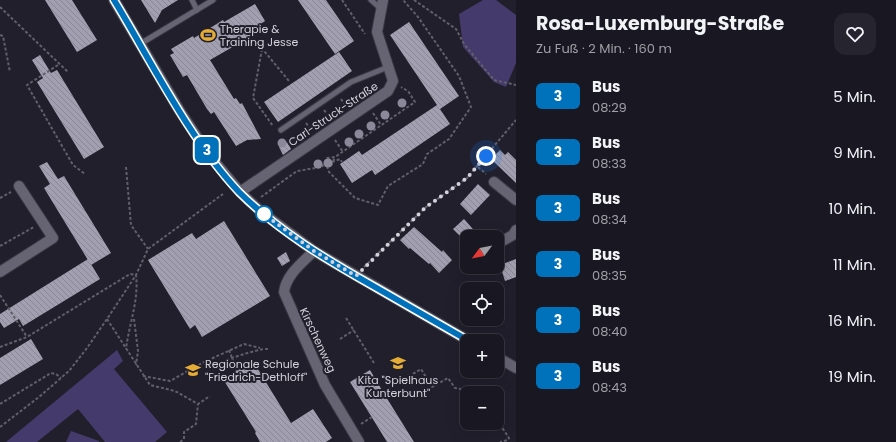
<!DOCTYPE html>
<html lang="de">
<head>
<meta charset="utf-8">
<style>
	:root { --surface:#191721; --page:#26242e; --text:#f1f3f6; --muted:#9f9fa5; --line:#37363f }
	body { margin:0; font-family:Poppins,sans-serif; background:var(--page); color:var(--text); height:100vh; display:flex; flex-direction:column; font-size:15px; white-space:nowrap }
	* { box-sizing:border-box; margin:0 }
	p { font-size:13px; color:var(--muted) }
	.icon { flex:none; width:22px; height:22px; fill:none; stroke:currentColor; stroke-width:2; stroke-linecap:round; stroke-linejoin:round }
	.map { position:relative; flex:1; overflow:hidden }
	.side { display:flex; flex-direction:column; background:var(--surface); width:380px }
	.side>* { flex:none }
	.badge { padding:0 8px; border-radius:6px; font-size:14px; line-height:26px }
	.needle { width:26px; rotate:238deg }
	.tools { position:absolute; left:460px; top:230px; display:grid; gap:8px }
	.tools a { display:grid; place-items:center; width:44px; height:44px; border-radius:8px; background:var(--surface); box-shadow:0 4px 16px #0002,0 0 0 1px var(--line); font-size:20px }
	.you { position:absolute; width:20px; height:20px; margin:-10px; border:3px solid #fff; border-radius:50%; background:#1a73e8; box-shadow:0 0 0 6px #1a73e833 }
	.map>.badge { position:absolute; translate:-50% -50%; box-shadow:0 0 0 2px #fff }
	.round { display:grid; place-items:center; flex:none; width:42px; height:42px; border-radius:12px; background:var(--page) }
	.head { display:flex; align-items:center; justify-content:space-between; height:68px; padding:0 20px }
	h1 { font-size:19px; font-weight:700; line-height:30px }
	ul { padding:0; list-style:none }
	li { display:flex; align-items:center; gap:12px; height:56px; padding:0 20px }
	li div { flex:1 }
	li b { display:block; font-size:15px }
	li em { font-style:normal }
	li .badge { min-width:44px; font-weight:700; text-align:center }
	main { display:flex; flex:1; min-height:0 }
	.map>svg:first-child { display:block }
	.park { fill:#453a6c }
	.building { fill:url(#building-back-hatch) }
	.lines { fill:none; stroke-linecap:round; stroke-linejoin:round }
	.lane-casing { stroke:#3b3944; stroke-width:7 }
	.street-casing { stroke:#3b3944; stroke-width:12 }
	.path { stroke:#615f6a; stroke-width:2; stroke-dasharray:3 2; stroke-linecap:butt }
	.lane { stroke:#666473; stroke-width:5 }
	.street { stroke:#666473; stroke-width:10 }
	.tree { fill:#8b889a }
	.line-casing { stroke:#fff; stroke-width:9 }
	.line { stroke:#0072bc; stroke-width:6 }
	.walk { stroke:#d3d2da; stroke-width:4; stroke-dasharray:0 7.2 }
	.stop-dot { fill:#fff; stroke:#0072bc; stroke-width:2 }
	.labels { text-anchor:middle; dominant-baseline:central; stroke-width:4; stroke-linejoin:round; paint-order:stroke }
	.poi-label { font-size:11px; fill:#d3d2da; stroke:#211f2c; text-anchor:start }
	.street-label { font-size:11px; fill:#d3d2da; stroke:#211f2c }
</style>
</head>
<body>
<main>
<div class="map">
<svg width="516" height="442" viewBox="0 0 516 442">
	<defs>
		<pattern id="building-back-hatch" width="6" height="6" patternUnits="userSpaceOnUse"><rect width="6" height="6" fill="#a2a0b0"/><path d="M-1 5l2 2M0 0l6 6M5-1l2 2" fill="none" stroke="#898894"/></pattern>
	</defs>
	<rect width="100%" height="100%" fill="#211f2c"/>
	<!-- park -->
	<g class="park">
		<path d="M483,0H496L516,15V63L506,87L494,82L463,47L459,14Z"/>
		<path d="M117,350L123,361L114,369L167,432L155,442H105L78,409L37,442H6Z"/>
		<path d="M71,431L99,441V442H66Z"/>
	</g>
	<!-- building -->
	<g class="building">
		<path d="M45,0H72L97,40L77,52Z"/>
		<path d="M141,0H178L162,10L155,23Z"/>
		<path d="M298,0H326L354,41L335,54Z"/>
		<path d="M255,4L265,21L252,30L254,34L244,40L245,42L237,47L236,45L210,60L234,99L236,98L240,104L242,103L261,139L247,140L236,146L214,112L211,114L207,109L187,75L183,77L170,55L174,53L171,49L193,36L194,38L223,20L224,22Z"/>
		<path d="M409,22L459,96L440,109L450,124L375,175L372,170L352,183L340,164L359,151L362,155L437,105L390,35Z"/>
		<path d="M339,52L352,71L278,122L264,102Z"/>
		<path d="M40,55L51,73L57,70L104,147L84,159L37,82L43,78L32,60Z"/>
		<path d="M287,142L291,149L283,155L279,147Z"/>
		<path d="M500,150L505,155L508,152L516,160V183L491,159Z"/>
		<path d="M47,162L58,179L64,176L111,253L91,265L44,188L50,184L39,166Z"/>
		<path d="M478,184L490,195L471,215L460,204Z"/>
		<path d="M464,219L480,237H464L462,234L460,236L453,229Z"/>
		<path d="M224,221L270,296L202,337L195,325L190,329L148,260L192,233L196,239Z"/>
		<path d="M414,227L442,252L443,250L452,260L439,273L430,263L429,264L410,248L409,249L400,240Z"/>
		<path d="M286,252L290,261L282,266L277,258Z"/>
		<path d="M88,259L100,279L23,326L19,319L4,328L0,322V314Z"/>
		<path d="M516,259V277L505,281L500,265Z"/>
		<path d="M31,339L43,359L0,385V358Z"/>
		<path d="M253,361L291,423L313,409L332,438L326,442H260L255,433L256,432L223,379Z"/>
		<path d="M370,370L383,392L414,442H387L350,382Z"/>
	</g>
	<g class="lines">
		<!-- lane casing -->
		<g class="lane-casing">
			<g id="lane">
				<path d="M192,0L197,10"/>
				<path d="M371,0L380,8"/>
				<path d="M140,44L213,0"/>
				<path d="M281,130L351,82L388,67"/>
			</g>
		</g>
		<!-- street casing -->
		<g class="street-casing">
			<g id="street">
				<path d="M114,0L181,113L209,155L240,192L260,211L314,251L469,341"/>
				<path d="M494,182L516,200"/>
				<path d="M240,192L388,91L393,81L377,32L383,0"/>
				<path d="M497,244L513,235L516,230"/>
				<path d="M314,251C302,263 286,275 284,292L325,385L359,442"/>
				<path d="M0,272L53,238L19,186"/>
				<path d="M497,357L516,368"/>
			</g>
		</g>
		<!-- path -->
		<g class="path">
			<path d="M342,0L365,34"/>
			<path d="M414,0L456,29L464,44L494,80L516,85"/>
			<path d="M0,7L68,72"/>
			<path d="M0,35L3,36L10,72"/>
			<path d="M255,40L289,81"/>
			<path d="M262,49L253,98L273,126"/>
			<path d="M58,65L27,85L73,165L85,174"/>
			<path d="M341,99L346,107"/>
			<path d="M324,110L330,118"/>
			<path d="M373,113L381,125"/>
			<path d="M306,123L312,131"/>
			<path d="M335,140L343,152"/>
			<path d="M332,162L340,159L342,162"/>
			<path d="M326,166H331L335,157"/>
			<path d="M327,166L329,172L355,198L378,205L388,186L423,164L427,154L449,139L471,107L459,76L418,17L403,0"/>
			<path d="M126,167L131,225L148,249"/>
			<path d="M322,167L327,158L335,157L415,102L408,91L401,87"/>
			<path d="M478,167L486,174"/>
			<path d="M261,197L297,171L322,167"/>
			<path d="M0,198L11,192"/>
			<path d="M0,246L34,227"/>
			<path d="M364,267L426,207L467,178L516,120"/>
			<path d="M0,295L27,337"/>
			<path d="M346,318L374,363"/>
			<path d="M107,319L150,385L175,391L198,404L210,396"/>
			<path d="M134,319L138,351L136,365"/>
			<path d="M340,339L354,330"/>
			<path d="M0,347L27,337L130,274L136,275C139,301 129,324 126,349"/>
			<path d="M229,350L237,371"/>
			<path d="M207,374C208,372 209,369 210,368C217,362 259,348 268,349"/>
			<path d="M143,376L170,381L204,362L244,344L260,348"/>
			<path d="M383,392L421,369L432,387L448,378L455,388L461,389L467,399"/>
			<path d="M0,404L51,373L56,374L61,378"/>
			<path d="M497,420L509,438L508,440L500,442"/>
			<path d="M482,423L483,425L487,423"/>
			<path d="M361,424L372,417"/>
			<path d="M0,427L39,397L69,371L87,348L107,319L136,275L148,249L223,194"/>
			<path d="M180,442L184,439V432L196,424L198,404"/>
		</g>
		<!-- lane -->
		<use href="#lane" class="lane"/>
		<!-- street -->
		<use href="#street" class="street"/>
	</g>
	<!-- trees -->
	<g class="tree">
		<circle cx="402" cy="103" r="4.5"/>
		<circle cx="385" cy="115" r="4.5"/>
		<circle cx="371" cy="126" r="4.5"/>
		<circle cx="359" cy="134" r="4.5"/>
		<circle cx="349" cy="142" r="4.5"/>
		<circle cx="282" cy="143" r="4.5"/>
		<circle cx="328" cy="163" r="4.5"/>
		<circle cx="318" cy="164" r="4.5"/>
	</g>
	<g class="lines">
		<!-- line casing -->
		<g class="line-casing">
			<path id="line" d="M114,0C151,61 190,140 239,192C278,231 327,260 375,287C406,305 438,323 469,341"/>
		</g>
		<!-- line -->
		<use href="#line" class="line"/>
		<!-- walk -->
		<path class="walk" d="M264,214L260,211L314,251L356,276L426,207L467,178L486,156"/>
	</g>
	<!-- icons -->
	<defs>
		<g id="stadium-bare" transform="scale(1.2)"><path d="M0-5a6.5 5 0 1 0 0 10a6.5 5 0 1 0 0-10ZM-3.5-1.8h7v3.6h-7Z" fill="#e5ad35" stroke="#211f2c" stroke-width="2.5" paint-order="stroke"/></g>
		<g id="school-bare" transform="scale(1.2)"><path d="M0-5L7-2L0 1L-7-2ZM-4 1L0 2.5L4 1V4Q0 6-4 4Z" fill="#e5ad35" stroke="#211f2c" stroke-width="2.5" paint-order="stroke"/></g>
	</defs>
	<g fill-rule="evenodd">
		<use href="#stadium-bare" x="208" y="35"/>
		<use href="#school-bare" x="398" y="363"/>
		<use href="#school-bare" x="193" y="370"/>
	</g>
	<!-- markers -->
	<circle class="stop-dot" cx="264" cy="214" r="8"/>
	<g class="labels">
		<!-- poi labels -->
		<g class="poi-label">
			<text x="220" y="29">Therapie &amp;<tspan x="220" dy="13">Training Jesse</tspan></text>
			<text x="205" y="364">Regionale Schule<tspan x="205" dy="13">"Friedrich-Dethloff"</tspan></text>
			<text x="398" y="380" text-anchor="middle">Kita "Spielhaus<tspan x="398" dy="13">Kunterbunt"</tspan></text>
		</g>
		<!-- street labels -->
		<g class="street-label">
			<text transform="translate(333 114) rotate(-34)">Carl-Struck-Straße</text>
			<text transform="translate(318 340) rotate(65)">Kirschenweg</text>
		</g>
	</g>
</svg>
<div class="tools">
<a><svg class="needle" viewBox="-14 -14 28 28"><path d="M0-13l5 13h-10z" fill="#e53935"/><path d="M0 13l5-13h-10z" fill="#9f9fa5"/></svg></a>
<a><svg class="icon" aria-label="locate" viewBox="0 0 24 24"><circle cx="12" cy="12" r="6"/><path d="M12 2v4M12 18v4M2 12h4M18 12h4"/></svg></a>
<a>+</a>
<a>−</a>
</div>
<div class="you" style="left:486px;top:156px"></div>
<b class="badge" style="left:207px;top:150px;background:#0072bc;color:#fff">3</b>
</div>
<section class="side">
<div class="head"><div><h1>Rosa-Luxemburg-Straße</h1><p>Zu Fuß · 2 Min. · 160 m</p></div><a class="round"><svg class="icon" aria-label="heart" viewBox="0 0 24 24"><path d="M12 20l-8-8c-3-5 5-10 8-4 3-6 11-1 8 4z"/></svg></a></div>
<ul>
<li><span class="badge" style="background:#0072bc;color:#fff">3</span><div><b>Bus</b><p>08:29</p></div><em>5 Min.</em></li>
<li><span class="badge" style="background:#0072bc;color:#fff">3</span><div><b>Bus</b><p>08:33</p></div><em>9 Min.</em></li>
<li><span class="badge" style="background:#0072bc;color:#fff">3</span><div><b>Bus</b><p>08:34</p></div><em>10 Min.</em></li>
<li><span class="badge" style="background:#0072bc;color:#fff">3</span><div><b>Bus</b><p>08:35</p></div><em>11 Min.</em></li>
<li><span class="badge" style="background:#0072bc;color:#fff">3</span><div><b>Bus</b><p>08:40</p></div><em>16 Min.</em></li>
<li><span class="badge" style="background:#0072bc;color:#fff">3</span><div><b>Bus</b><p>08:43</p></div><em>19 Min.</em></li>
</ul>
</section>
</main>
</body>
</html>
